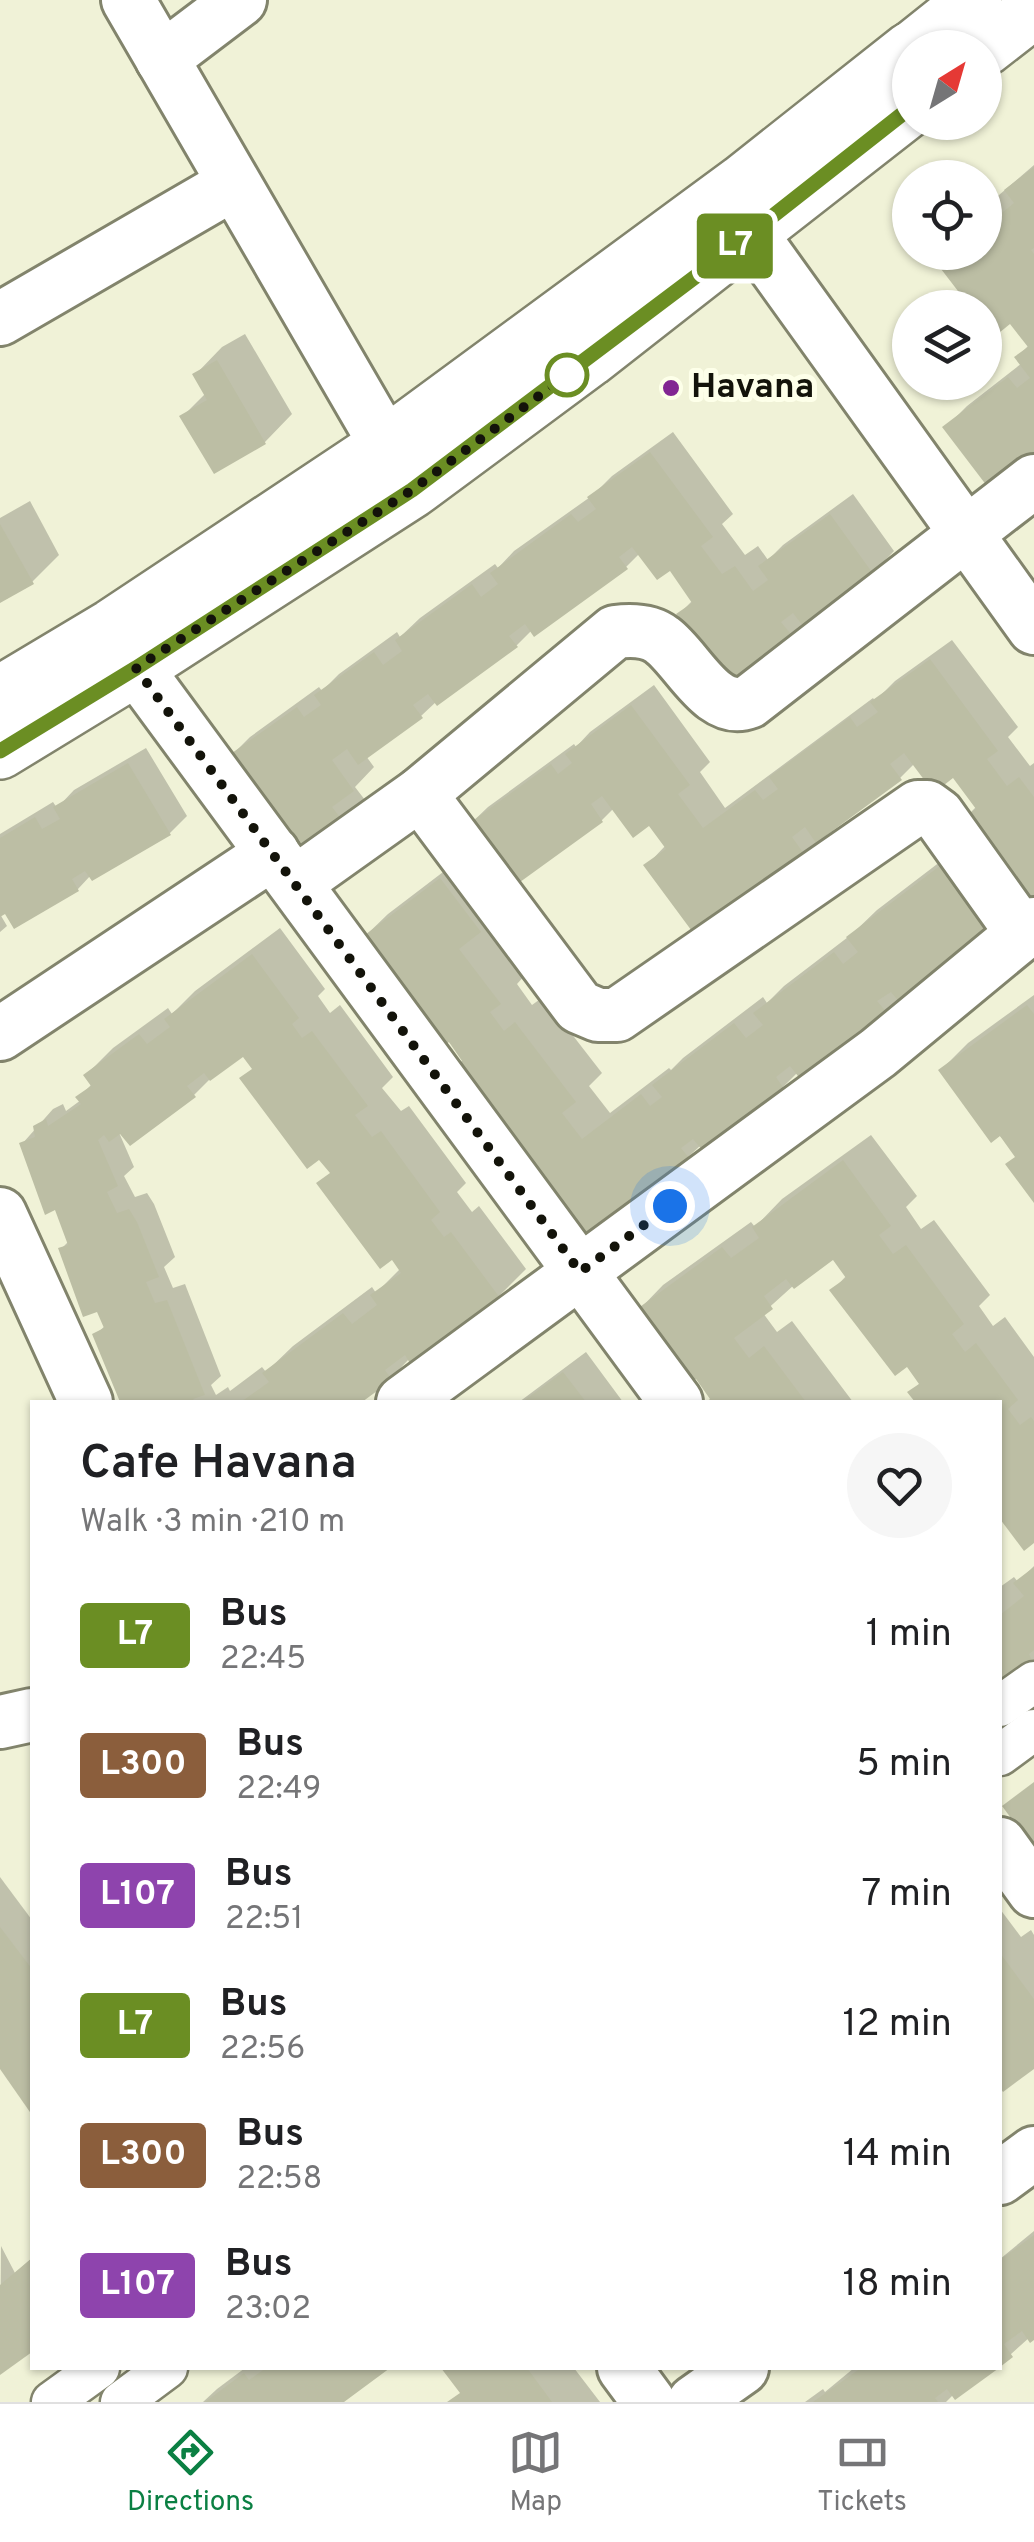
<!DOCTYPE html>
<html lang="en">
<head>
<meta charset="utf-8">
<style>
	:root { --surface:#fff; --page:#f6f6f6; --text:#202124; --muted:#757577; --line:#e0e0e0; --accent:#0b8043 }
	body { margin:0; font-family:Overpass,sans-serif; background:var(--page); color:var(--text); height:100vh; display:flex; flex-direction:column; font-size:38px; white-space:nowrap }
	* { box-sizing:border-box; margin:0 }
	p { font-size:32px; color:var(--muted) }
	.icon { flex:none; width:55px; height:55px; fill:none; stroke:currentColor; stroke-width:2; stroke-linecap:round; stroke-linejoin:round }
	.map { position:relative; flex:1; overflow:hidden }
	.sheet { position:absolute; left:30px; top:1400px; width:972px; height:970px; display:flex; flex-direction:column; background:var(--surface); border-radius:0px; box-shadow:0 2px 8px #0004 }
	.sheet>* { flex:none }
	.badge { padding:0 20px; border-radius:8px; font-size:35px; line-height:65px }
	.needle { width:65px; rotate:37deg }
	.fabs { position:absolute; left:892px; top:30px; display:grid; gap:20px }
	.fabs a { display:grid; place-items:center; width:110px; height:110px; border-radius:50%; background:var(--surface); box-shadow:0 2px 8px #0004; font-size:50px }
	.you { position:absolute; width:50px; height:50px; margin:-25px; border:8px solid #fff; border-radius:50%; background:#1a73e8; box-shadow:0 0 0 15px #1a73e833 }
	.map>.badge { position:absolute; translate:-50% -50%; box-shadow:0 0 0 5px #fff }
	.round { display:grid; place-items:center; flex:none; width:105px; height:105px; border-radius:52px; background:var(--page) }
	.overview { display:flex; align-items:center; justify-content:space-between; height:170px; padding:0 50px }
	h1 { font-size:48px; font-weight:600; line-height:75px }
	ul { padding:0; list-style:none }
	li { display:flex; align-items:center; gap:30px; height:130px; padding:0 50px }
	li div { flex:1 }
	li b { display:block; font-size:38px }
	li em { font-style:normal }
	li .badge { min-width:110px; font-weight:700; text-align:center }
	.menu { display:flex; justify-content:space-around; align-items:center; height:140px; border-top:2px solid var(--line); background:var(--surface); font-size:28px; color:var(--muted) }
	.menu a { display:grid; justify-items:center; gap:5px }
	.menu .current { color:var(--accent) }
	.map>svg:first-child { display:block }
	.shadow { fill:#0003; fill-rule:evenodd }
	.building { fill:#bcbea4 }
	.lines { fill:none; stroke-linecap:round; stroke-linejoin:round }
	.pedestrian-casing { stroke:#82846c; stroke-width:45 }
	.minor-casing { stroke:#82846c; stroke-width:58 }
	.tertiary-casing { stroke:#82846c; stroke-width:60 }
	.pedestrian { stroke:#fff; stroke-width:40 }
	.minor { stroke:#fff; stroke-width:52 }
	.tertiary { stroke:#fff; stroke-width:55 }
	.line-casing { stroke:#fff; stroke-width:22 }
	.line { stroke:#6b8e23; stroke-width:15 }
	.walk { stroke:#13130a; stroke-width:10; stroke-dasharray:0 18 }
	.stop-dot { fill:#fff; stroke:#6b8e23; stroke-width:5 }
	.poi-dot { fill:#822692; stroke:#fdffe9; stroke-width:4 }
	.labels { text-anchor:middle; dominant-baseline:central; stroke-width:10; stroke-linejoin:round; paint-order:stroke }
	.poi-label { font-size:35px; font-weight:bold; fill:#13130a; stroke:#fdffe9; text-anchor:start }
</style>
</head>
<body>
<div class="map">
<svg width="1034" height="2402" viewBox="0 0 1034 2402">
	<rect width="100%" height="100%" fill="#f0f2d7"/>
	<!-- shadow -->
	<g class="shadow">
		<path d="M1034,165V453L945,428L967,406L1022,363L1017,357L1029,345L1010,321L985,322V207Z"/>
		<path d="M245,334L292,414L265,442L214,471L182,417L206,393L195,375L222,347Z"/>
		<path d="M673,432L733,514L722,524L745,555L758,546L768,560L783,545L853,494L894,551L873,573L813,616L792,637L679,614L693,600L670,568L640,553L626,567L532,630L517,645L438,702L437,701L421,716L366,756L374,767L355,787L365,800L343,822L228,759L250,737L319,687L322,691L339,674L397,632L400,637L420,618L495,564L498,568L514,551L593,495L612,476Z"/>
		<path d="M30,501L59,555L32,582L0,600V518Z"/>
		<path d="M952,640L1018,727L1008,737L1030,766L1034,763V895L900,999L886,1012L798,1072L783,1087L703,1148L701,1145L688,1157L534,1158L464,1059L360,941L388,914L468,853L526,974L517,984L532,1005L543,997L602,1073L589,1086L610,1113L669,1068L671,1070L683,1058L763,997L767,1003L784,986L852,934L877,910L966,842L955,828L977,806L954,775L915,763L900,778L826,833L827,835L806,857L647,865L666,845L649,822L614,808L602,820L509,887L466,828L488,807L574,744L576,747L590,732L654,685L710,762L700,772L725,808L873,698L875,701L895,681Z"/>
		<path d="M146,748L187,816L170,833L91,875L78,889L15,926L6,911L0,914L7,926L0,932V834L53,802L57,808L74,790Z"/>
		<path d="M280,928L325,989L318,996L330,1013L340,1005L393,1077L382,1088L401,1111L409,1106L466,1183L457,1192L472,1212L479,1206L526,1269L499,1296L410,1358L391,1378L357,1402H122L95,1335L106,1325L61,1249L69,1241L56,1207L22,1144L53,1109L63,1104L66,1111L81,1100L79,1097L92,1084L86,1075L113,1048L168,1008L172,1014L195,991ZM243,1053L401,1268L376,1293L372,1287L293,1346L266,1372L262,1367L230,1391L228,1387L216,1395L211,1385L221,1376L185,1284L173,1288L164,1267L175,1257L154,1204L147,1193L135,1197L124,1176L134,1167L117,1128L194,1095L217,1072Z"/>
		<path d="M1034,995V1199L1017,1155L941,1070L968,1043Z"/>
		<path d="M871,1135L917,1196L906,1207L921,1229L934,1220L990,1295L979,1306L993,1326L1005,1317L1034,1357V1540L1000,1514V1402H918L911,1393L921,1382L907,1364L833,1290L847,1275L833,1257L794,1285L763,1313L777,1332L792,1321L853,1402H708L712,1398L696,1376L636,1313L663,1285L751,1222L755,1227L782,1199Z"/>
		<path d="M586,1352L623,1402H518H519Z"/>
		<path d="M1034,1566V1661L1000,1685V1587L1014,1577L1018,1582Z"/>
		<path d="M0,1877L32,1920V2111L0,2065Z"/>
		<path d="M1000,1909L1021,1937L1031,1930L1034,1935V2066L1000,2087Z"/>
		<path d="M1034,2231V2337H1030L1000,2364V2259Z"/>
		<path d="M1,2246L15,2273L32,2258V2349L0,2372Z"/>
		<path d="M245,2368H386L340,2402H203L217,2389Z"/>
		<path d="M444,2368H574L600,2402H453L462,2392Z"/>
		<path d="M854,2368H995L956,2396L954,2394L946,2402H805L823,2389L825,2392Z"/>
	</g>
	<!-- building -->
	<g class="building">
		<path d="M1034,167V248L1031,250L1034,254V456L990,490L942,427L1008,377L1017,388L1030,378L1014,357L1028,347L1010,324L994,337L985,326V308H971L928,252H985V209L990,205L998,216L1014,203L1004,190Z"/>
		<path d="M217,360L266,444L214,474L179,416L207,400L192,374Z"/>
		<path d="M650,452L713,537L701,546L722,574L735,566L753,591L768,580L758,566L830,514L874,575L803,626L793,613L781,622L794,638L728,685L676,614L692,603L670,571L657,580L632,547L619,557L628,569L534,637L525,624L509,636L518,647L437,706L428,694L413,705L423,718L358,765L347,749L332,760L354,791L332,807L345,824L298,858L225,758L297,707L304,717L321,705L314,695L374,652L383,665L402,651L395,640L472,584L481,597L498,584L490,573L571,514L578,522L596,509L587,497Z"/>
		<path d="M0,524L34,584L0,603Z"/>
		<path d="M930,659L998,751L987,759L1007,786L1019,777L1034,797V898L1014,912L951,827L976,809L953,778L934,793L904,753L890,764L902,780L816,843L805,827L792,837L807,858L697,938L643,865L666,849L649,826L633,838L602,796L591,804L603,822L509,890L463,828L551,764L558,774L572,763L565,754L631,705L690,785L678,794L703,828L755,790L763,800L778,789L769,777L850,717L857,727L878,712L870,702Z"/>
		<path d="M128,763L171,835L92,881L85,871L72,879L79,891L14,929L5,914L0,917V838L35,817L42,829L60,819L53,807Z"/>
		<path d="M941,865L992,932L900,1003L891,992L877,1001L888,1014L801,1080L790,1066L776,1077L784,1089L703,1151L693,1139L681,1148L690,1159L579,1244L521,1168L532,1159L520,1144L511,1151L450,1070L462,1061L449,1042L440,1049L357,941L440,878L481,932L459,949L501,1004L490,1012L504,1031L515,1022L576,1102L562,1113L582,1139L641,1094L650,1106L662,1097L652,1085L734,1023L746,1038L763,1025L753,1013L834,952L843,964L858,952L846,937Z"/>
		<path d="M252,954L299,1018L292,1024L302,1038L312,1031L368,1106L355,1115L372,1137L381,1131L440,1212L431,1220L444,1237L451,1232L500,1298L411,1365L405,1355L385,1370L392,1380L362,1402H241L269,1382L262,1373L343,1313L352,1324L377,1305L370,1295L401,1273L392,1260L380,1269L316,1183L330,1173L319,1160L307,1169L239,1078L252,1069L243,1057L210,1081L204,1073L187,1086L196,1097L130,1146L120,1134L109,1142L104,1135L98,1140L118,1186L107,1192L117,1213L129,1209L137,1222L159,1277L146,1282L155,1303L167,1300L205,1395L193,1399L195,1402H120L92,1334L104,1328L97,1312L83,1317L58,1248L68,1245L55,1210L45,1215L19,1143L35,1137L33,1126L46,1119L48,1126L81,1104L75,1097L91,1086L83,1075L139,1034L147,1044L170,1027L164,1019Z"/>
		<path d="M1027,1005L1034,1014V1203L1005,1164L1015,1157L1000,1136L991,1143L938,1070Z"/>
		<path d="M843,1160L891,1226L879,1235L893,1254L906,1245L964,1324L952,1334L965,1352L976,1343L1018,1400L1008,1409L1020,1425L1031,1417L1034,1421V1543L1024,1551L1000,1519V1402H915L907,1392L919,1384L907,1367L895,1376L829,1290L846,1278L833,1260L794,1289L786,1279L764,1296L773,1309L734,1338L749,1358L764,1346L806,1402H706L710,1399L696,1379L686,1385L633,1312L722,1247L731,1258L759,1238L752,1227Z"/>
		<path d="M563,1372L586,1402H522Z"/>
		<path d="M1034,1567V1650L1029,1654L1034,1664L1000,1689V1615L1024,1596L1013,1583Z"/>
		<path d="M1034,1782V1849L1002,1806Z"/>
		<path d="M0,1927L32,1969V2115L0,2069Z"/>
		<path d="M1000,1953L1034,1999V2069L1003,2092L1000,2088Z"/>
		<path d="M1034,2235V2340L1030,2343L1022,2331L1004,2344L1013,2357L1000,2367V2260Z"/>
		<path d="M32,2258V2352L0,2375V2285Z"/>
		<path d="M266,2368H390L344,2402H205L244,2373L249,2380Z"/>
		<path d="M441,2368H527L552,2402H447L460,2393Z"/>
		<path d="M861,2368H999L955,2400L947,2389L935,2398L938,2402H813Z"/>
	</g>
	<g class="lines">
		<!-- pedestrian casing -->
		<g class="pedestrian-casing">
			<g id="pedestrian">
				<path d="M1000,1706L1034,1682"/>
				<path d="M1000,1755L1034,1730"/>
				<path d="M52,2402L99,2368"/>
				<path d="M121,2402L167,2368"/>
			</g>
		</g>
		<!-- minor casing -->
		<g class="minor-casing">
			<g id="minor">
				<path d="M128,0L386,445"/>
				<path d="M162,59L240,0"/>
				<path d="M751,234L1034,628"/>
				<path d="M0,319L233,184"/>
				<path d="M136,668L676,1402"/>
				<path d="M420,794L579,1007L598,1015H617L918,807H927L938,815L1022,933"/>
				<path d="M295,883L420,794L615,632C631,630 649,630 662,640C688,659 712,716 749,702L1034,481"/>
				<path d="M0,1034L273,853"/>
				<path d="M0,1214L86,1402"/>
				<path d="M403,1402L878,1053L1034,924"/>
				<path d="M0,1722L32,1715"/>
				<path d="M1000,1844L1034,1891"/>
				<path d="M1000,2178L1034,2153"/>
				<path d="M624,2368L649,2402"/>
				<path d="M694,2402L742,2368"/>
			</g>
		</g>
		<!-- tertiary casing -->
		<g class="tertiary-casing">
			<g id="tertiary">
				<path d="M914,48L974,0"/>
				<path d="M985,48L1034,10"/>
				<path d="M0,694L112,627L386,445L742,183L910,50"/>
				<path d="M0,751L136,668L412,490L589,359L910,108"/>
			</g>
		</g>
		<!-- pedestrian -->
		<use href="#pedestrian" class="pedestrian"/>
		<!-- minor -->
		<use href="#minor" class="minor"/>
		<!-- tertiary -->
		<use href="#tertiary" class="tertiary"/>
	</g>
	<g class="lines">
		<!-- line casing -->
		<g class="line-casing">
			<path id="line" d="M0,751L136,668L412,490L703,271L910,108"/>
		</g>
		<!-- line -->
		<use href="#line" class="line"/>
		<!-- walk -->
		<path class="walk" d="M567,375L412,490L136,668L580,1272L670,1206"/>
	</g>
	<!-- markers -->
	<circle class="stop-dot" cx="567" cy="375" r="20"/>
	<circle class="poi-dot" cx="671" cy="388" r="10"/>
	<g class="labels">
		<!-- poi labels -->
		<g class="poi-label">
			<text x="691" y="388">Havana</text>
		</g>
	</g>
</svg>
<div class="fabs">
<a><svg class="needle" viewBox="-14 -14 28 28"><path d="M0-13l5 13h-10z" fill="#e53935"/><path d="M0 13l5-13h-10z" fill="#757577"/></svg></a>
<a><svg class="icon" aria-label="locate" viewBox="0 0 24 24"><circle cx="12" cy="12" r="6"/><path d="M12 2v4M12 18v4M2 12h4M18 12h4"/></svg></a>
<a><svg class="icon" aria-label="layers" viewBox="0 0 24 24"><path d="M12 4l9 5-9 5-9-5zM3 14l9 5 9-5"/></svg></a>
</div>
<div class="you" style="left:670px;top:1206px"></div>
<b class="badge" style="left:735px;top:246px;background:#6b8e23;color:#fff">L7</b>
<section class="sheet">
<div class="overview"><div><h1>Cafe Havana</h1><p>Walk · 3 min · 210 m</p></div><a class="round"><svg class="icon" aria-label="heart" viewBox="0 0 24 24"><path d="M12 20l-8-8c-3-5 5-10 8-4 3-6 11-1 8 4z"/></svg></a></div>
<ul>
<li><span class="badge" style="background:#6b8e23;color:#fff">L7</span><div><b>Bus</b><p>22:45</p></div><em>1 min</em></li>
<li><span class="badge" style="background:#8b5e3c;color:#fff">L300</span><div><b>Bus</b><p>22:49</p></div><em>5 min</em></li>
<li><span class="badge" style="background:#8e44ad;color:#fff">L107</span><div><b>Bus</b><p>22:51</p></div><em>7 min</em></li>
<li><span class="badge" style="background:#6b8e23;color:#fff">L7</span><div><b>Bus</b><p>22:56</p></div><em>12 min</em></li>
<li><span class="badge" style="background:#8b5e3c;color:#fff">L300</span><div><b>Bus</b><p>22:58</p></div><em>14 min</em></li>
<li><span class="badge" style="background:#8e44ad;color:#fff">L107</span><div><b>Bus</b><p>23:02</p></div><em>18 min</em></li>
</ul>
</section>
</div>
<nav class="menu">
<a class="current"><svg class="icon" aria-label="directions" viewBox="0 0 24 24"><path d="M12 3l9 9-9 9-9-9zM9 14v-3h6M13 9l2 2-2 2"/></svg>Directions</a>
<a><svg class="icon" aria-label="map" viewBox="0 0 24 24"><path d="M3 6l6-2 6 2 6-2v14l-6 2-6-2-6 2zM9 4v14M15 6v14"/></svg>Map</a>
<a><svg class="icon" aria-label="tickets" viewBox="0 0 24 24"><path d="M3 7h18v10H3zM15 7v10"/></svg>Tickets</a>
</nav>
</body>
</html>
